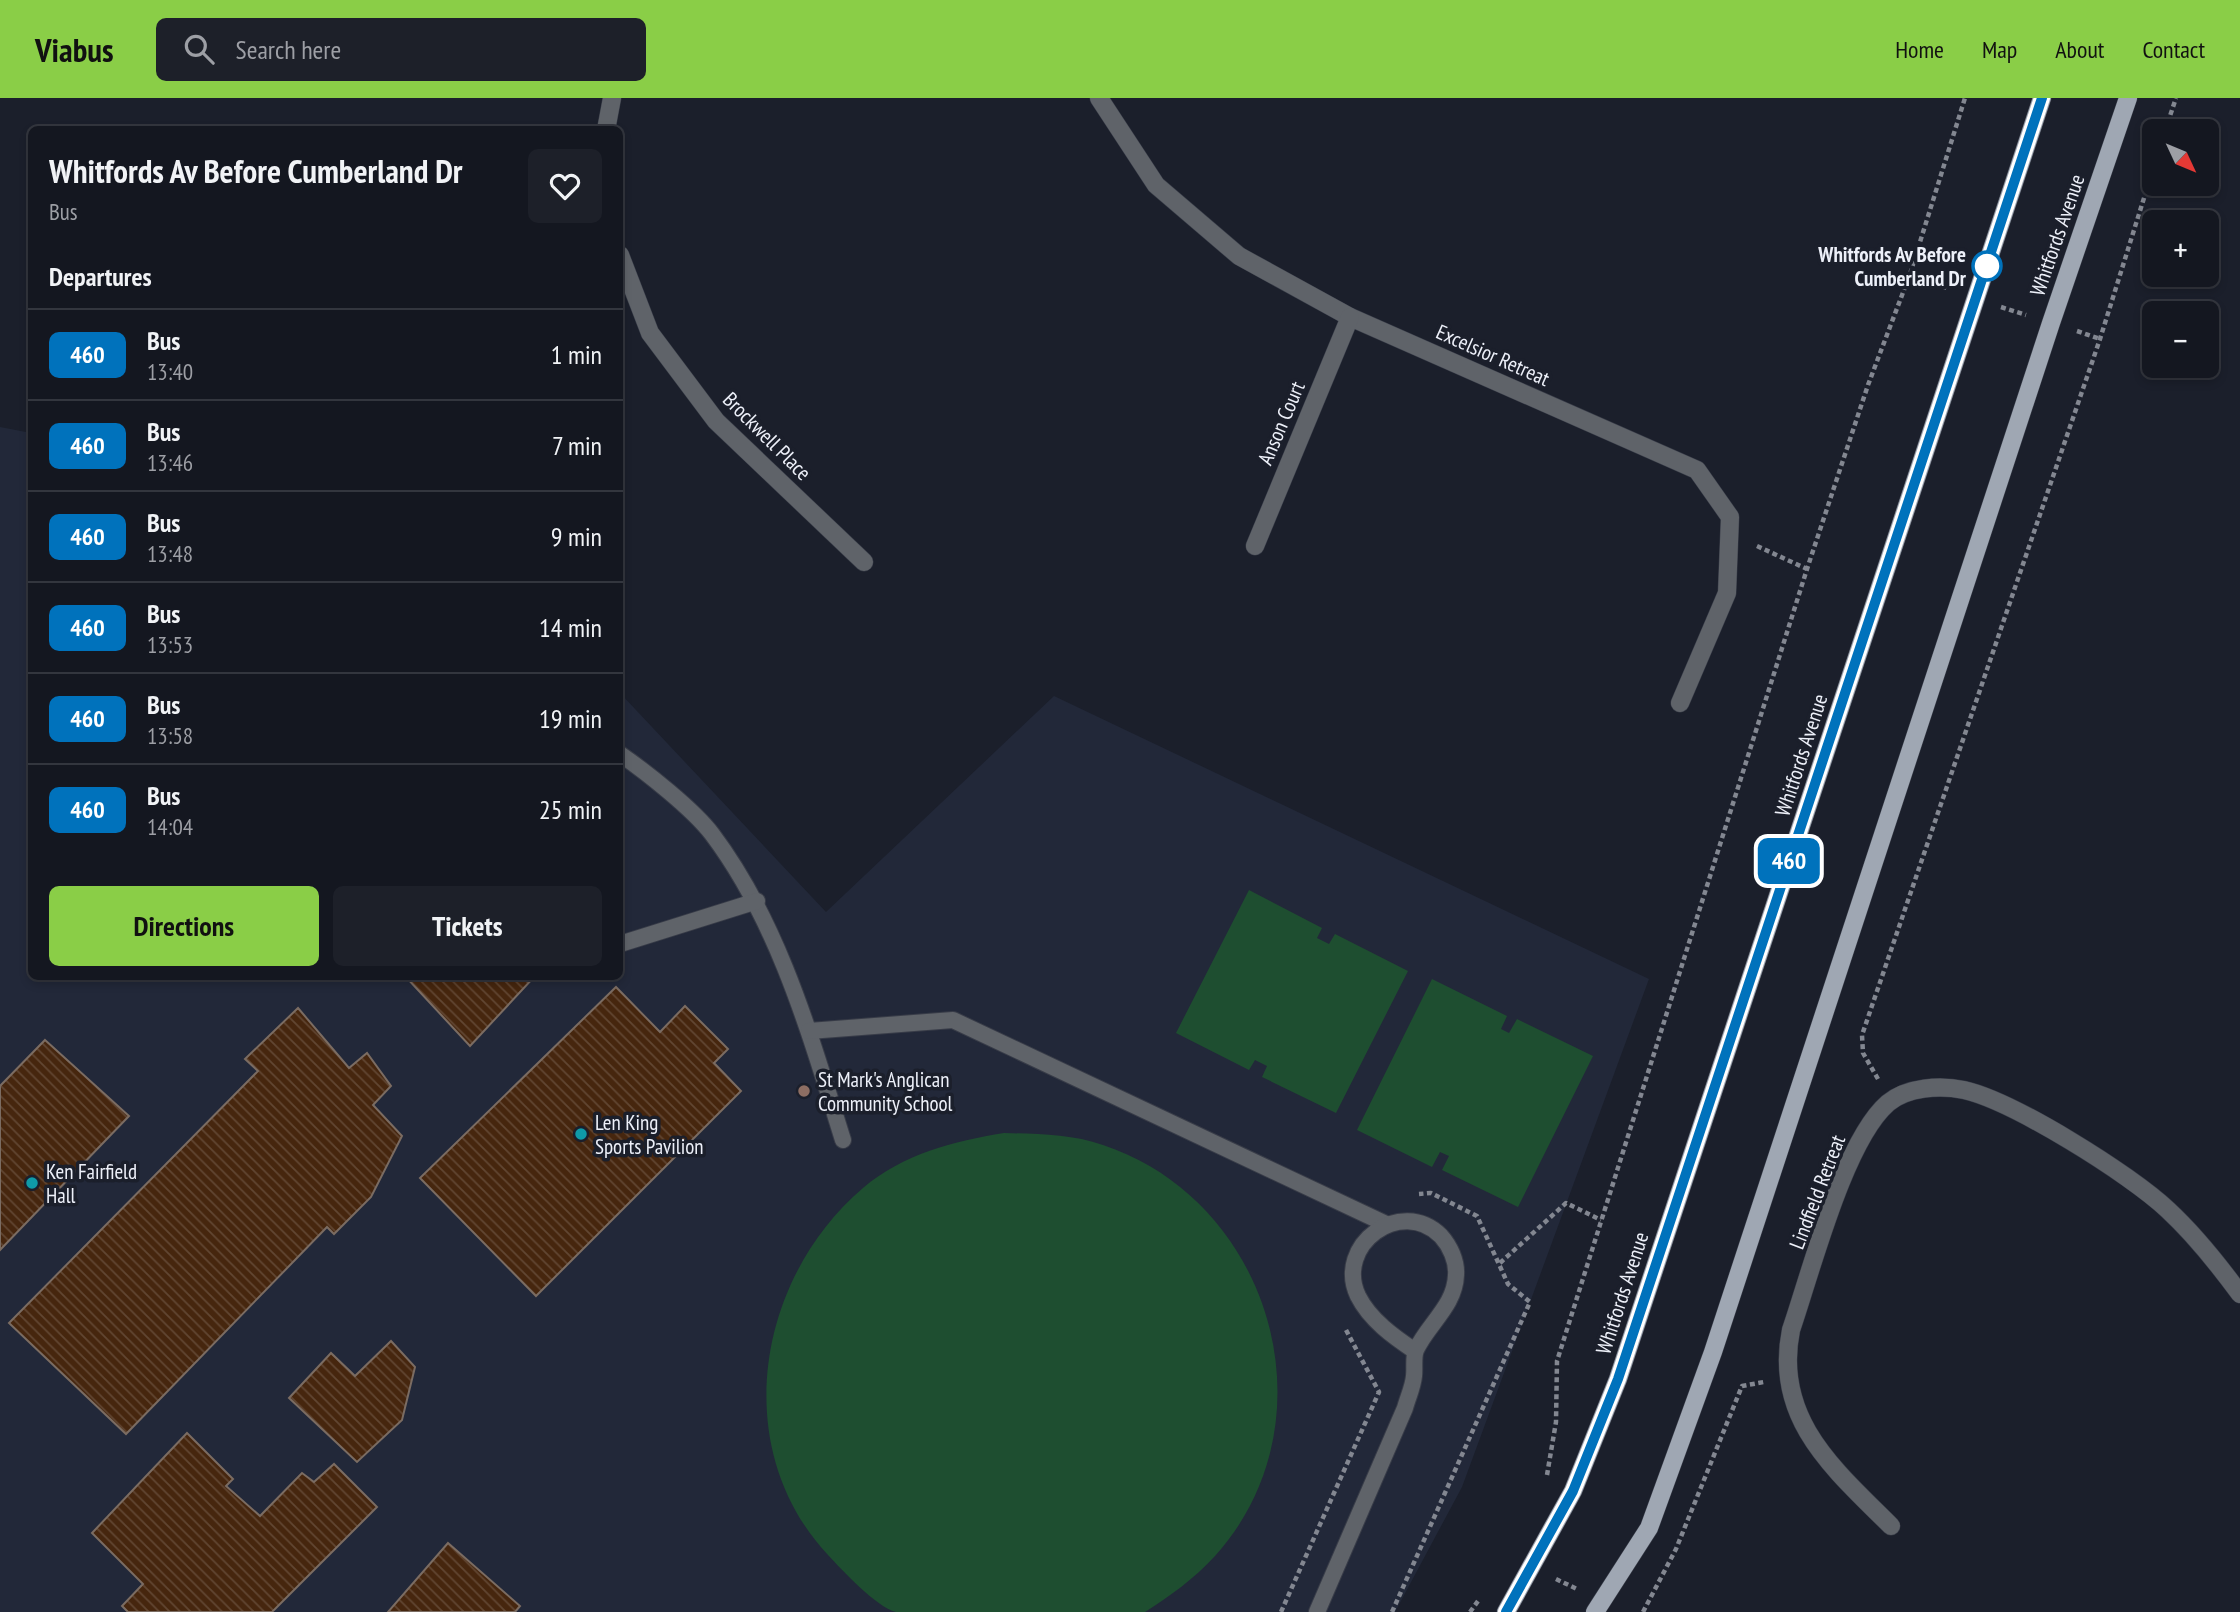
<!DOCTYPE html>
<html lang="en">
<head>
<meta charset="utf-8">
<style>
	:root { --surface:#141720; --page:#1d2029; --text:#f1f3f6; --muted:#9d9fa5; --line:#33363e; --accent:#8ace47 }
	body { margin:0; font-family:"PT Sans Narrow",sans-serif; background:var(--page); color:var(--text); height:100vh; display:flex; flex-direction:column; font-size:26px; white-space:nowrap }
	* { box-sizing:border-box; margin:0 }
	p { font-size:23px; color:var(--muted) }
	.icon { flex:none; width:38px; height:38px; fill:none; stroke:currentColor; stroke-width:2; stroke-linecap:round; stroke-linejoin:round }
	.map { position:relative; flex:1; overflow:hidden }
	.sheet { position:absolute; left:28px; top:28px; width:595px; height:854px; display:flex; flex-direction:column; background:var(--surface); border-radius:10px; box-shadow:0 4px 10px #0003,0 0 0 2px var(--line) }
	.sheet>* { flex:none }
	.badge { padding:0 14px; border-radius:10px; font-size:24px; line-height:46px }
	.needle { width:46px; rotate:134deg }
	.buttons { position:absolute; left:2142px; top:21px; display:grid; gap:14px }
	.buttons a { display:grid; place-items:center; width:77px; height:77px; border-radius:10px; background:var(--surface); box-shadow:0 4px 10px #0003,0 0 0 2px var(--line); font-size:35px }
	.map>.badge { position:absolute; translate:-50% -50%; box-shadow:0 0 0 4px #fff }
	h2 { padding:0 21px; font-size:26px; line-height:63px }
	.round { display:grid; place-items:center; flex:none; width:74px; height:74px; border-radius:10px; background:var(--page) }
	.overview { display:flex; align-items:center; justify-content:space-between; height:119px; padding:0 21px }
	h1 { font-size:33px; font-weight:800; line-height:52px }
	.action { display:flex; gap:14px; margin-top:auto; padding:14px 21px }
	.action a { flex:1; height:80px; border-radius:10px; background:var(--accent); color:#111; font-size:28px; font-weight:800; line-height:80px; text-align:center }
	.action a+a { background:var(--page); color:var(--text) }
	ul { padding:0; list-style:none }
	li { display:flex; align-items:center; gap:21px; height:91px; padding:0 21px; border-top:2px solid var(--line) }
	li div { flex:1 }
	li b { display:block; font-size:26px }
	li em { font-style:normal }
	li .badge { min-width:77px; font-weight:700; text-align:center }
	header { display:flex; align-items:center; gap:42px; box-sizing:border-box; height:98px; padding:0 35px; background:var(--accent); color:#111 }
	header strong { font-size:33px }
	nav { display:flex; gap:38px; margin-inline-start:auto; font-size:24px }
	.search { width:490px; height:63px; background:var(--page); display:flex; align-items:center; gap:18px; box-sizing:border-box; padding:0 24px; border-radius:10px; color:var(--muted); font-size:26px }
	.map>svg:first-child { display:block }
	.built { fill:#222839 }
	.green { fill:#1e4e30 }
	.building { fill:url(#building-back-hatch); stroke:#7b6c62; stroke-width:2 }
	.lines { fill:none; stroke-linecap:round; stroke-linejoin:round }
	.lane-casing { stroke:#383c48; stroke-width:18 }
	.street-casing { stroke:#383c48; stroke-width:19 }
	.primary-casing { stroke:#383c48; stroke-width:19 }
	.path { stroke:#838791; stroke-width:4.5; stroke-dasharray:5 3.5; stroke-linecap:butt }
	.lane { stroke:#5f6369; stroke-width:16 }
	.street { stroke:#5f6369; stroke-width:18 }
	.primary { stroke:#9fa7b3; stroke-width:18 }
	.line-casing { stroke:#fff; stroke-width:16 }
	.line { stroke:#0072bc; stroke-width:10 }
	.stop-dot { fill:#fff; stroke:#0072bc; stroke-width:3.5 }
	.education-dot { fill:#8d6e63; stroke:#1b1f2b; stroke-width:2.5 }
	.culture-dot { fill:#0f9aa8; stroke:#1b1f2b; stroke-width:2.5 }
	.labels { text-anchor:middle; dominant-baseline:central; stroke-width:7; stroke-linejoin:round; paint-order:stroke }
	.street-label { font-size:21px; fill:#edf0f9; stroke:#1b1f2b }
	.stop-label { font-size:21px; font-weight:bold; fill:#edf0f9; stroke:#1b1f2b; text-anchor:end }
	.poi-label { font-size:21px; fill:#edf0f9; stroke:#1b1f2b; text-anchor:start }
</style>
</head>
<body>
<header>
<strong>Viabus</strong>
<div class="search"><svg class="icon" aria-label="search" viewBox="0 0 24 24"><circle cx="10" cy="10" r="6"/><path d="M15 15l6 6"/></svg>Search here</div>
<nav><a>Home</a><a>Map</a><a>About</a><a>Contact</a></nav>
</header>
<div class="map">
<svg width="2240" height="1514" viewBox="0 0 2240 1514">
	<defs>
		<pattern id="building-back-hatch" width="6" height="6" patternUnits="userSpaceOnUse" patternTransform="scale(1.75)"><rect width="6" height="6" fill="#46260e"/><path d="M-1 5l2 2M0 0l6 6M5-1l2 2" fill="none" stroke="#614632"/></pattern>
	</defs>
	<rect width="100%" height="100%" fill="#1b1f2b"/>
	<!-- built -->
	<path class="built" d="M0,329L31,335L32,878H620V595L826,814L1054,598L1649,881L1462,1389L1395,1514H0Z"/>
	<!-- green -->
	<g class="green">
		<path d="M1249,792L1322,830L1317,840L1329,846L1335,836L1408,873L1336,1015L1262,979L1267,968L1255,962L1249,972L1176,935Z"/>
		<path d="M1432,881L1507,918L1501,931L1509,935L1517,921L1593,958L1518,1109L1442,1072L1449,1058L1440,1054L1432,1069L1357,1032Z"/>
		<path d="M1004,1035C1037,1036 1071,1036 1103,1047C1272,1103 1336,1324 1215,1458C1194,1481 1170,1498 1145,1514C1085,1514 1025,1514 965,1514C944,1514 917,1514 896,1514C876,1509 842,1472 828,1457C728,1350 757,1180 863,1090C903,1056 954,1043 1004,1035Z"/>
	</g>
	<!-- building -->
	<g class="building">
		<path d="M405,878H535L470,948Z"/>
		<path d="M616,889L660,934L685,908L728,951L714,965L741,993L536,1198L420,1080Z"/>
		<path d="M298,910L349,970L367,955L391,988L373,1007L402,1038L371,1099L334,1136L327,1129L126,1336L9,1225L258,973L245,961Z"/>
		<path d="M45,942L129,1018L0,1152V988Z"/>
		<path d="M391,1243L415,1269L402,1322L357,1364L289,1300L331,1255L355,1278Z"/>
		<path d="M187,1335L233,1381L226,1388L260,1418L302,1375L314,1384L334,1366L377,1409L272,1514H128L122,1508L143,1486L92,1435Z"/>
		<path d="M448,1445L520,1508L515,1514H388Z"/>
	</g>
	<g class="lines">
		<!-- lane casing -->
		<g class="lane-casing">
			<g id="lane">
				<path d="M620,656C646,674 693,711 712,736C779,825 810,937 843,1042"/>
				<path d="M620,846L757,803"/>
				<path d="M809,933L953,922L1386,1126"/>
				<path d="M1317,1514L1405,1310C1408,1299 1413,1289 1414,1278C1415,1270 1413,1259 1416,1252C1428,1226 1455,1208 1456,1177C1457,1163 1450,1148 1441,1138C1401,1098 1334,1147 1358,1198C1370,1222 1394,1239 1415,1253"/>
			</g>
		</g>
		<!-- street casing -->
		<g class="street-casing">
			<g id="street">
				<path d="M1099,0L1156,87L1239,158L1350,219L1697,372L1730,419L1727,495L1680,605"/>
				<path d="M606,32L612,0"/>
				<path d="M620,157L650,235L716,323L864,464"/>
				<path d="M1255,448L1350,219"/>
				<path d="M1891,1428C1834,1371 1773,1321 1791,1232C1811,1174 1844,1043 1888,1005C1907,989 1940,987 1964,992C2013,1003 2130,1076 2168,1112C2195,1137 2218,1166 2240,1196"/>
			</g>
		</g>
		<!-- primary casing -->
		<g class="primary-casing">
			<g id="primary">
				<path d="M1506,1514L1573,1393L1618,1281L2042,0"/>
				<path d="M1595,1514L1649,1430L1713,1254L2051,225L2128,0"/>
			</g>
		</g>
		<!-- path -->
		<g class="path">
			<path d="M2165,33L2176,0"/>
			<path d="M1910,176L1949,191"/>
			<path d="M2001,209L2026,217"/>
			<path d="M2077,233L2100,241"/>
			<path d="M1757,448L1807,471"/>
			<path d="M1878,981L1863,955L1862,937L2100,241L2154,68"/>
			<path d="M1500,1165L1566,1105L1601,1122"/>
			<path d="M1547,1377L1556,1324L1557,1263L1807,471L1868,287L1910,176L1965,0"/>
			<path d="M1556,1481L1579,1492"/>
			<path d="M1281,1514L1379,1294L1346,1232"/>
			<path d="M1392,1514L1530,1204L1508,1186L1477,1118L1431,1095L1419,1096"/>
			<path d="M1470,1514L1478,1503"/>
			<path d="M1643,1514L1676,1451L1742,1288L1764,1284"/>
		</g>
		<!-- lane -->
		<use href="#lane" class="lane"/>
		<!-- street -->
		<use href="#street" class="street"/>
		<!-- primary -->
		<use href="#primary" class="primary"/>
	</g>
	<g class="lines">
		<!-- line casing -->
		<g class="line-casing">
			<path id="line" d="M1506,1514L1573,1393L1618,1281L2042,0"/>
		</g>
		<!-- line -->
		<use href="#line" class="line"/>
	</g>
	<!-- markers -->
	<circle class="stop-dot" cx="1987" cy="168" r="14"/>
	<circle class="education-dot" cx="804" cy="993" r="7"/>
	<g class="culture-dot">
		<circle cx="581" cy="1036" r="7"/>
		<circle cx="32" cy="1085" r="7"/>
	</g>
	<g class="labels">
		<!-- street labels -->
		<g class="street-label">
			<text transform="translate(2057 137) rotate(-71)">Whitfords Avenue</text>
			<text transform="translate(1493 257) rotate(24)">Excelsior Retreat</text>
			<text transform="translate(1281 325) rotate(-67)">Anson Court</text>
			<text transform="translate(767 338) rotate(45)">Brockwell Place</text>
			<text transform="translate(1801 657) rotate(-72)">Whitfords Avenue</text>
			<text transform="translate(1817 1094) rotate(-69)">Lindfield Retreat</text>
			<text transform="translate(1622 1195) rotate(-72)">Whitfords Avenue</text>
		</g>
		<!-- stop labels -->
		<g class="stop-label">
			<text x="1966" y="156">Whitfords Av Before<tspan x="1966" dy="24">Cumberland Dr</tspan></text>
		</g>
		<!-- poi labels -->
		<g class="poi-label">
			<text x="818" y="981">St Mark's Anglican<tspan x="818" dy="24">Community School</tspan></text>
			<text x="595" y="1024">Len King<tspan x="595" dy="24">Sports Pavilion</tspan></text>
			<text x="46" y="1073">Ken Fairfield<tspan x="46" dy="24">Hall</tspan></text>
		</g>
	</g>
</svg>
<div class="buttons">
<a><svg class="needle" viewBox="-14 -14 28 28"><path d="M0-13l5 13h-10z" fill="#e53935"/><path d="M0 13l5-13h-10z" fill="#9d9fa5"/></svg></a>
<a>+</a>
<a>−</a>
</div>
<b class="badge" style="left:1789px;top:763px;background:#0072bc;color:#fff">460</b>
<section class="sheet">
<div class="overview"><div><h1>Whitfords Av Before Cumberland Dr</h1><p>Bus</p></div><a class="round"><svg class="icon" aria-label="heart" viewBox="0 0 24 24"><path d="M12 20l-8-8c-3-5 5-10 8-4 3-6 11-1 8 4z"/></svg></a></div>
<h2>Departures</h2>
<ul>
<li><span class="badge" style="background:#0072bc;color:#fff">460</span><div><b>Bus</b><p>13:40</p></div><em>1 min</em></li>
<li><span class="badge" style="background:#0072bc;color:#fff">460</span><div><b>Bus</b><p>13:46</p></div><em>7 min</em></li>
<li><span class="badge" style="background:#0072bc;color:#fff">460</span><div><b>Bus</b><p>13:48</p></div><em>9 min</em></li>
<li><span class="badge" style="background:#0072bc;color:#fff">460</span><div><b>Bus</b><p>13:53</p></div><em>14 min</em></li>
<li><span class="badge" style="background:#0072bc;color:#fff">460</span><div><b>Bus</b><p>13:58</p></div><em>19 min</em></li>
<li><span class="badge" style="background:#0072bc;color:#fff">460</span><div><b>Bus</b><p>14:04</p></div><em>25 min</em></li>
</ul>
<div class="action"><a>Directions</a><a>Tickets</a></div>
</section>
</div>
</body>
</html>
